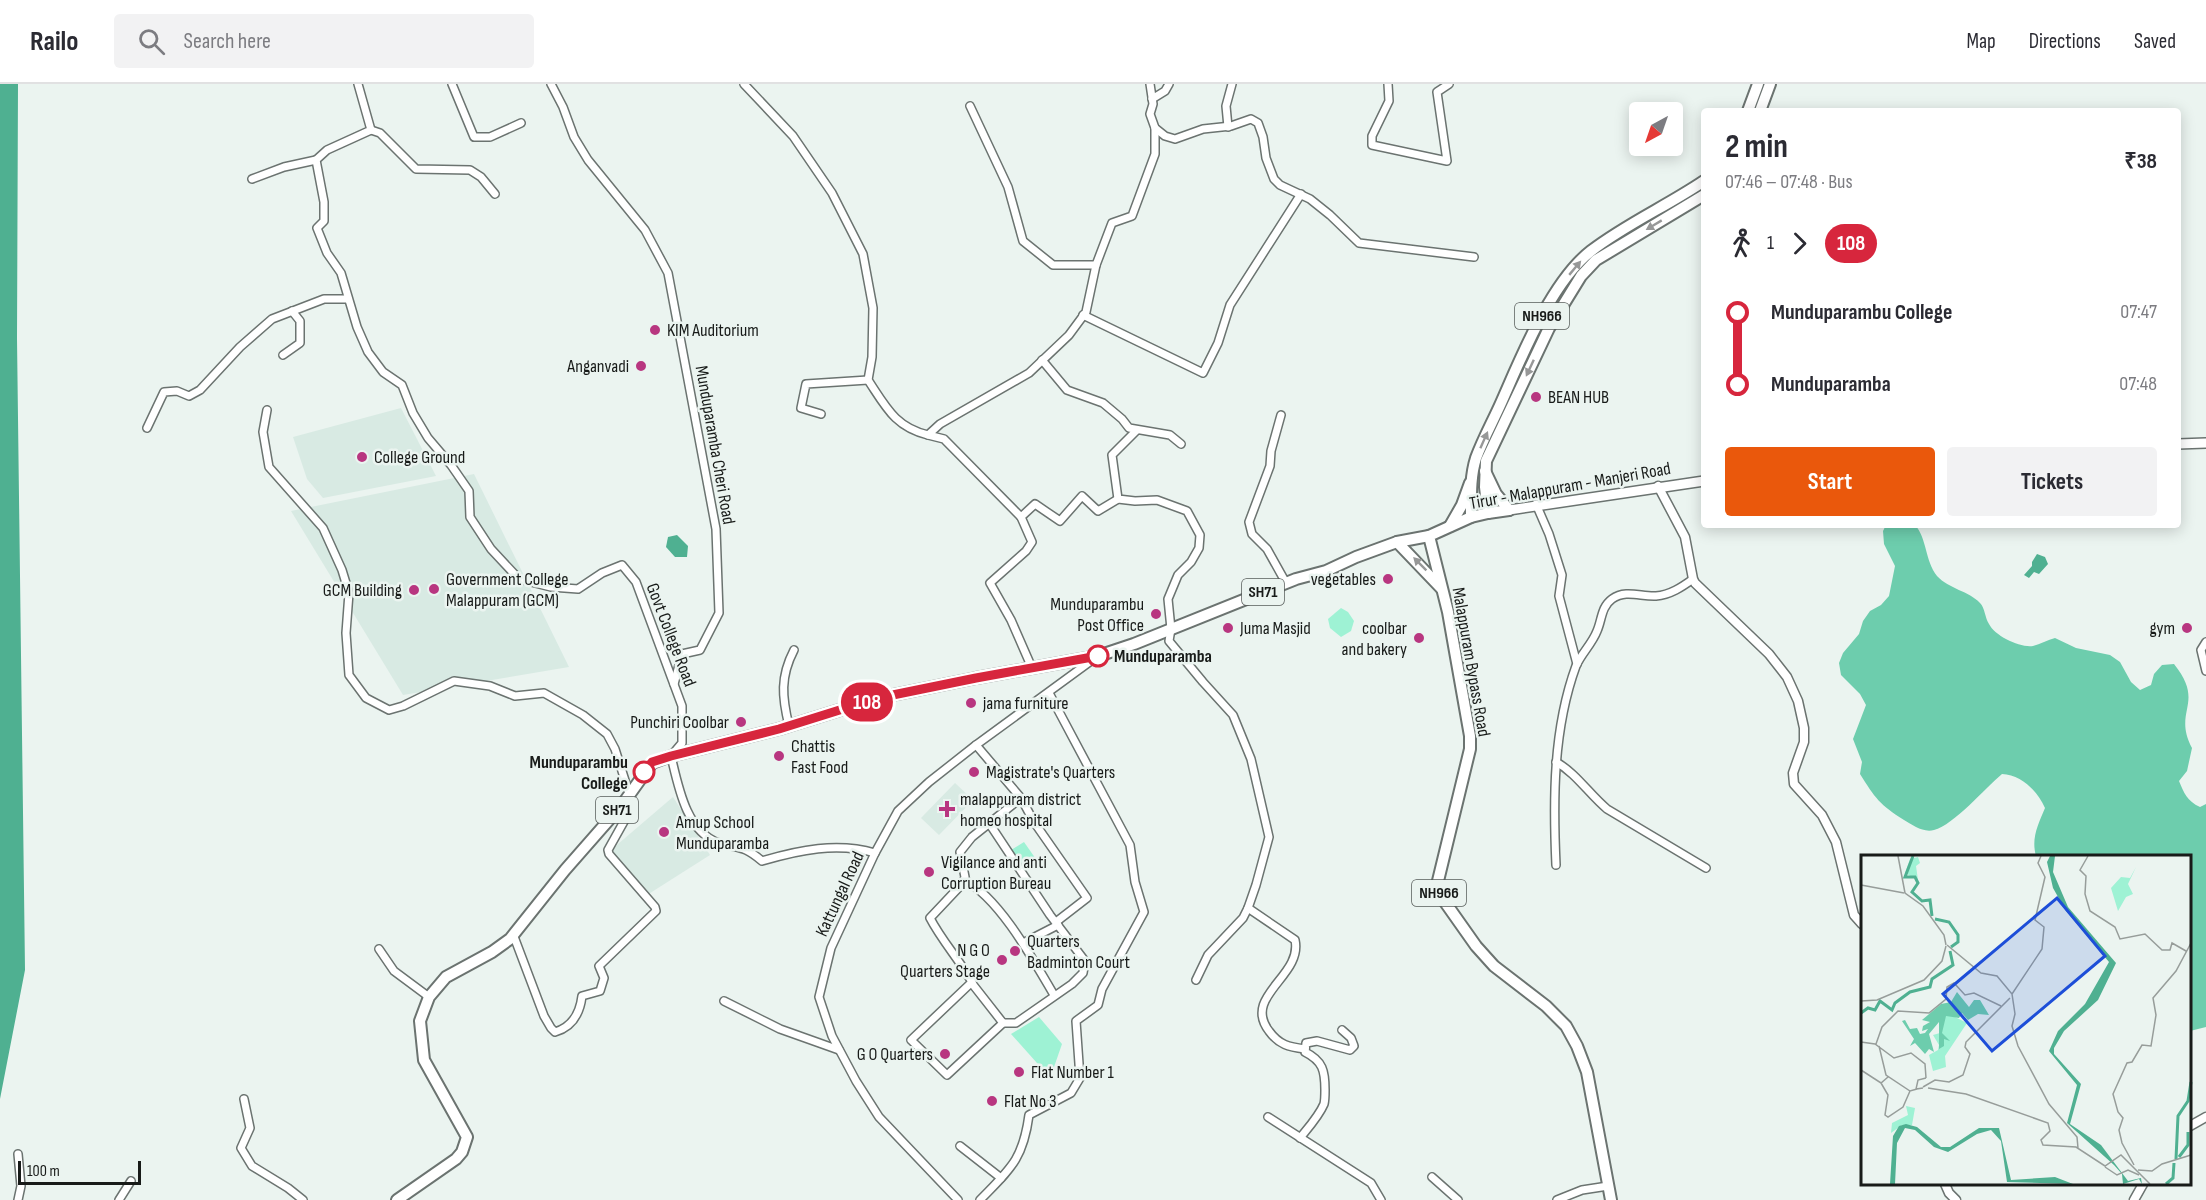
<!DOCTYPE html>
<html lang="en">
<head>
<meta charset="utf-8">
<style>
	:root { --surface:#fff; --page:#f2f2f3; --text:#2b2b33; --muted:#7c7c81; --line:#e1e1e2; --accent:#ea580c }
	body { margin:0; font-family:"Sofia Sans Condensed",sans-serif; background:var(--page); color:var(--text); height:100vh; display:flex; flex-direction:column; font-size:22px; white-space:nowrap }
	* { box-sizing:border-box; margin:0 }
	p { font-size:20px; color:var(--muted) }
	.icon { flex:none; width:33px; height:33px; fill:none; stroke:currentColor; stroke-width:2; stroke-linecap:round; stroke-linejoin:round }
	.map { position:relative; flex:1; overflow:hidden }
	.panel { position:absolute; left:1701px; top:24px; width:480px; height:420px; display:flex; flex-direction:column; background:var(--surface); border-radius:6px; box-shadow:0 3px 15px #0003 }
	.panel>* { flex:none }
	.badge { padding:0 12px; border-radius:20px; font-size:21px; line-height:39px }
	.needle { width:39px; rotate:220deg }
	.tools { position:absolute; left:1629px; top:18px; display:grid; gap:12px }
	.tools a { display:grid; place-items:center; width:54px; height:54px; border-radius:6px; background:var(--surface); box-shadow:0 3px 15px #0003; font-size:30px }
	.scale { position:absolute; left:18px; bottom:15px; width:123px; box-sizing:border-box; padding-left:6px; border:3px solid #181b19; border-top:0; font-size:16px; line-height:21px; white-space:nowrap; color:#181b19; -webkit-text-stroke:4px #ebf4f0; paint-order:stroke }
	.map>.badge { position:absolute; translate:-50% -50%; box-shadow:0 0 0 3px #fff }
	.legs { display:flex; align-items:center; gap:9px; height:66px; padding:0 24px; font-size:20px }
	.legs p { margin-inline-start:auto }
	.summary { display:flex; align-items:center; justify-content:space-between; height:102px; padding:0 24px }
	h1 { font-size:33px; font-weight:700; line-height:45px }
	.cta { display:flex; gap:12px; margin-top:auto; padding:12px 24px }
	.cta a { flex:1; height:69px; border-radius:6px; background:var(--accent); color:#fff; font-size:24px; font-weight:700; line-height:69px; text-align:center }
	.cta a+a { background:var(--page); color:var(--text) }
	ul { padding:0 24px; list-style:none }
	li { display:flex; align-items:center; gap:21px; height:72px; font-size:22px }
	li i { display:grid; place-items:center; width:9px; height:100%; margin:0 8px; background:currentColor }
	li i::after { content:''; width:15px; height:15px; margin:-8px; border:4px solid; border-radius:50%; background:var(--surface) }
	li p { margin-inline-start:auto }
	li:first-child i { background:linear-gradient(#0000 50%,currentColor 0) }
	li:last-child i { background:linear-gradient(currentColor 50%,#0000 0) }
	header { display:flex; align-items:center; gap:36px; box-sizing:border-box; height:84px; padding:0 30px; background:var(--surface); border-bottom:2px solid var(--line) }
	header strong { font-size:28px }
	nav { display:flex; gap:33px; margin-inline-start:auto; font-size:21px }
	.search { width:420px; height:54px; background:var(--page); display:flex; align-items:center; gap:15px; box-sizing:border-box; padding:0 21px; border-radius:6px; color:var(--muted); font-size:22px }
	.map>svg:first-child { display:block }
	.built { fill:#d8eae3 }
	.green { fill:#9ef2d4 }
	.forest { fill:#6dcdad }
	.water { fill:#4fb091 }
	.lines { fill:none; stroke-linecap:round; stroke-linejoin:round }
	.minor-casing { stroke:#6b7370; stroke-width:10 }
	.tertiary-casing { stroke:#6b7370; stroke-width:11 }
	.secondary-casing { stroke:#6b7370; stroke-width:12 }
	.primary-casing { stroke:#6b7370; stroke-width:14 }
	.trunk-casing { stroke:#6b7370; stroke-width:14 }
	.minor { stroke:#fff; stroke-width:7 }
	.tertiary { stroke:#fff; stroke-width:8 }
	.secondary { stroke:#fff; stroke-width:9 }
	.primary { stroke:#fff; stroke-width:10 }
	.trunk { stroke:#fff; stroke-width:10 }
	.oneway { fill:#979898 }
	.line-1-casing { stroke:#fff; stroke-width:14 }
	.line-1 { stroke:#d7263d; stroke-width:9 }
	.poi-dot { fill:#b83680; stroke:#ebf4f0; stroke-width:2 }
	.stop-1-dot { fill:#fff; stroke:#d7263d; stroke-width:3 }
	.labels { text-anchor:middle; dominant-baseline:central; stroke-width:5; stroke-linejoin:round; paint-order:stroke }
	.shield { fill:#ebf4f0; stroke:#575c5a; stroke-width:1.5 }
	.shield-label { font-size:16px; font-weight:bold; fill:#181b19 }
	.poi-label { font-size:18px; fill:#181b19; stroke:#ebf4f0; text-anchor:start }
	.street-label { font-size:18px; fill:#181b19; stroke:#ebf4f0 }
	.stop-label { font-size:18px; font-weight:bold; fill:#181b19; stroke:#ebf4f0; text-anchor:start }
	.inset-river { fill:none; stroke:#4fb091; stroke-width:3 }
	.inset-road { fill:none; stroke:#979d9a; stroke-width:1.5 }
	.view { fill:#1d4ed8; fill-opacity:0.15; stroke:#1d4ed8; stroke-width:3 }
	.inset-edge { fill:none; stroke:#181b19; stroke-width:3 }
</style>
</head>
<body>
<header>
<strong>Railo</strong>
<div class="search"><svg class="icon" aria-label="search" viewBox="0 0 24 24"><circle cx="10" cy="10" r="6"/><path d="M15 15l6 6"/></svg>Search here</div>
<nav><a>Map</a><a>Directions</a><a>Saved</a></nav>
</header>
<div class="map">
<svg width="2206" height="1116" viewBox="0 0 2206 1116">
	<rect width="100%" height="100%" fill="#ebf4f0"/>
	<!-- built -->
	<g class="built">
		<path d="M401,324L436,392L323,414L307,395L293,353Z"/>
		<path d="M474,390L569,583L403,611L291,427Z"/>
		<path d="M955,699L973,716L939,751L921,734Z"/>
		<path d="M673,713L710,771L647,811L611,766Z"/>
	</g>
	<!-- green -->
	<g class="green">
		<path d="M1341,524L1348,528L1354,537L1351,547L1341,553L1330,544L1328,535Z"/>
		<path d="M1024,758L1038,778L1024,787L1011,766Z"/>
		<path d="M1039,933L1062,960L1054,983L1045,988L1011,950Z"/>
	</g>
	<!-- forest -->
	<path class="forest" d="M1886,441H1915C1927,454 1925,477 1937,492C1949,505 1969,507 1980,519C1985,524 1985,534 1989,540C1995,552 2020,564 2033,562C2040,560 2048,556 2055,554L2076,564L2110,571L2120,578L2131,598L2140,606L2151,601L2154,590L2162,581L2174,580C2206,620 2172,626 2192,664L2187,687L2179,697C2184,709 2187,717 2200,723L2206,720V943L2190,947V772H2036C2031,754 2038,741 2045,724C2037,706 2021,691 2002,690C1985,704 1954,741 1934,746C1923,749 1913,741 1904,736C1880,721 1875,714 1860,690L1862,678L1853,655L1866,621L1860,610L1841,591L1839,579L1843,569L1859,550L1863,537L1870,527L1881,521L1889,512L1895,482L1884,460L1883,447Z"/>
	<!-- water -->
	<g class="water">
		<path d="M0,0H18L17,255L25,886L0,1015Z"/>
		<path d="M677,451L688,462L687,473H675L666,463L668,453Z"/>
		<path d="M2037,470L2045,473L2048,480L2039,490L2034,488L2029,494L2024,491L2032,482V478Z"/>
	</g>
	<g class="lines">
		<!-- minor casing -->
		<g class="minor-casing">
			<g id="minor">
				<path d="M358,0L371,46L327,66L316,76L324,118V137L317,144L327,169L341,189L357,243L368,268L383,288L402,301L413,329L428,354L451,381L469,407L470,433L491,465L519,495L551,503L578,505L602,489L622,481L636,498L682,622V659L671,672C678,701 686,748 719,759C740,765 743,761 762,777C799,766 837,758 875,769"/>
				<path d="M452,0L474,53H490L521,39"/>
				<path d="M551,0L563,23L574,53L588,76L645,146L668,189L716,445L719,529L700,566L682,570L674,600"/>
				<path d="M744,0L793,52L832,109L863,170L873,224L872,273L868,296C886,323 895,343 928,351L940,340L1029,289L1069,251L1086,228L1096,181L1112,139L1132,132L1155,70V44"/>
				<path d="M1150,0L1153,20L1150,30L1155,44L1165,52L1175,55L1203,45L1231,42L1251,35L1258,39L1263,53L1266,74L1274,95L1280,101L1310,115L1330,131L1359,159L1474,173"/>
				<path d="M1388,0L1389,17L1372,52V61L1447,77L1437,8L1449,0"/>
				<path d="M1152,15L1165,7L1169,0"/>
				<path d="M970,22L1008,103L1023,157L1053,181H1096"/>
				<path d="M1228,43L1226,22L1232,0"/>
				<path d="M371,46L380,49L416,85L470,86L481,93L495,110"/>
				<path d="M252,95L284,83L316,76"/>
				<path d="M1083,231L1203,289L1218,259L1230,221L1301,110"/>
				<path d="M283,271L300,259V237L292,227"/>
				<path d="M1042,276L1067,306L1103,319L1122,335L1129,344L1170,351L1181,360"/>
				<path d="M267,326L263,348L269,383L323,444L342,486L349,509L346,549L349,591L366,614L389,626L403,622L454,597L490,602L515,612L544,609L583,631L607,650L615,665L629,709"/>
				<path d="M821,330L801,324L806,300L868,296"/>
				<path d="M1281,331L1271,367L1270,382L1249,438L1252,450L1267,465L1286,499"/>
				<path d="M147,344L164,308L177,307L189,312L200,306L240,263L272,235L324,215H348"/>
				<path d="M1137,346L1112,371L1118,415L1135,417L1157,416L1187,427L1200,451L1199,464L1191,478L1178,491L1168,515L1171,545L1169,557L1203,598L1233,631L1251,675L1269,753L1256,801L1248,824L1243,834L1208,871L1196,896"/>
				<path d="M928,351L944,355L1021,433"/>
				<path d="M1536,420L1549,450L1562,491L1559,512L1577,580"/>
				<path d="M2206,558L2201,566L2206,587"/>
				<path d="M1032,584L1011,536L990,499L1026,467L1032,458L1021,433L1035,420L1060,437L1082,412L1098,427L1118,415"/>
				<path d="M789,642C782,613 780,593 794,566"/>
				<path d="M1556,678C1576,689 1589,710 1607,725L1706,784"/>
				<path d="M1021,714L1034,738L1087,814L1056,838"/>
				<path d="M989,739L1050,831L1085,877L1083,889L1072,900L1016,939H1003"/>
				<path d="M1556,781C1553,715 1553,645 1576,582C1581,570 1592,560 1597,547C1602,536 1601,523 1612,515C1626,505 1641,513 1656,512C1670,511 1682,503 1693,495"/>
				<path d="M964,796C999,813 1034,877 1054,911"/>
				<path d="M1248,824L1295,856C1303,892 1242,912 1269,947C1279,961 1289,963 1305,965"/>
				<path d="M513,850L544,932L551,944L555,948C572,943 580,929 582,912L600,907L604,894L599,882L656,827L655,823L609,770L608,766L627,732V716"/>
				<path d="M1023,859L1058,841"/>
				<path d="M379,865L394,887L429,913"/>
				<path d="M972,898L911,956L947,991L1003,939L974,902C961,877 943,859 930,834L963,799L965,793L960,768L972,753L1021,714L976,661"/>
				<path d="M724,917L780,945L839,966"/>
				<path d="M244,1015L250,1044L241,1064L252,1082L288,1104L303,1116"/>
				<path d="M1268,1033L1371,1099L1381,1116"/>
				<path d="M1300,1054C1308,1044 1319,1032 1324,1020C1325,1016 1325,1010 1325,1006C1325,987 1323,977 1305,968L1306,959L1317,957L1350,966L1354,962L1351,954L1342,946"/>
				<path d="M960,1062L1001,1094"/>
				<path d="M1432,1093L1458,1116"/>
				<path d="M18,1116L21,1102L18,1070"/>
				<path d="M119,1116L131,1097"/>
				<path d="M958,1116L879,1033L856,997L832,952L819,913L831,864L875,769L898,727L929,698L976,661L1095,574"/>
				<path d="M980,1116C1010,1085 1023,1076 1029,1031L1071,1009L1080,994L1076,937L1098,921L1102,905L1144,828L1135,798L1130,761L1049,609"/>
				<path d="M1557,1116L1582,1106L1608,1102"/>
			</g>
		</g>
		<!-- tertiary casing -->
		<g class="tertiary-casing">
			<g id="tertiary">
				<path d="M1658,402L1685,453L1693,495L1695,499L1769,570L1787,593L1798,617L1804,644V658L1793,689L1794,700L1822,731L1836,758L1854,831L1862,840"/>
				<path d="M2190,1042L2206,1033"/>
				<path d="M1945,1100L1949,1109L1956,1116"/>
				<path d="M2134,1116L2143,1100"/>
			</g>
		</g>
		<!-- secondary casing -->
		<g class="secondary-casing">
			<g id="secondary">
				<path d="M2178,360L2206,359"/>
				<path d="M1509,426L1704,397"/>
			</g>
		</g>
		<!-- primary casing -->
		<g class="primary-casing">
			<g id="primary">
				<path d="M1485,387L1496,410L1509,426"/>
				<path d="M1488,429L1509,426"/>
				<path d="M1450,442L1462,421L1470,399"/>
				<path d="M1397,458L1441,504"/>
				<path d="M397,1116L456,1075L462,1068L467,1053L424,976L420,937L429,913L446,893L492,868L510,855L565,786L622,721L652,679L671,672L779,645L878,614L976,594L1098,572L1134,560L1296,495L1326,487L1356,473L1397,458L1429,452"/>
			</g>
		</g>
		<!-- trunk casing -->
		<g class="trunk-casing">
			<g id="trunk">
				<path d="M1748,27L1758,0"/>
				<path d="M1760,27L1770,0"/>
				<path d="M1471,433C1471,413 1470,393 1476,374C1483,355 1493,337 1501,319C1521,274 1551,198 1591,167C1626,140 1667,122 1704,97"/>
				<path d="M1611,1116L1587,988L1577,962L1566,942L1546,922L1494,882L1476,862L1440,811L1437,801L1470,665V652L1448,528L1429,452L1471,433L1488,429L1485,403L1486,377L1549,244L1581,192L1596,176L1704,111"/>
			</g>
		</g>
		<!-- minor -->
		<use href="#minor" class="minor"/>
		<!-- tertiary -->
		<use href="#tertiary" class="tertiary"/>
		<!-- secondary -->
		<use href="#secondary" class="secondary"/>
		<!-- primary -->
		<use href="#primary" class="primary"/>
		<!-- trunk -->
		<use href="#trunk" class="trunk"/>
	</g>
	<!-- one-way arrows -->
	<defs><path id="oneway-solid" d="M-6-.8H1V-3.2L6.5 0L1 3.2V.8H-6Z" transform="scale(1.5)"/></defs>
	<g class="oneway">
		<use href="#oneway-solid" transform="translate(1654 141) rotate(149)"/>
		<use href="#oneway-solid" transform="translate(1575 184) rotate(-50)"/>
		<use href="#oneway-solid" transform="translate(1530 284) rotate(115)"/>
		<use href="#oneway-solid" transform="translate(1484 356) rotate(-66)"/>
		<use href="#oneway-solid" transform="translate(1420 480) rotate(-135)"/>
	</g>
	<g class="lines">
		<!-- line-1 casing -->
		<g class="line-1-casing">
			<path id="line-1" d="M644,688L652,678L671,672L779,645L878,614L976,594L1098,572"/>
		</g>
		<!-- line-1 -->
		<use href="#line-1" class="line-1"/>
	</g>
	<!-- markers -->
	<g class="poi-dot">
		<circle cx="655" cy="246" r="6"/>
		<circle cx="641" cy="282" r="6"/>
		<circle cx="1536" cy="313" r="6"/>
		<circle cx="362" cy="373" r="6"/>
		<circle cx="1388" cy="495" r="6"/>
		<circle cx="434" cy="505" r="6"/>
		<circle cx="414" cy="506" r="6"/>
		<circle cx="1156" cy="530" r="6"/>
		<circle cx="1228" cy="544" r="6"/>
		<circle cx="2187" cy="544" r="6"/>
		<circle cx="1419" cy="554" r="6"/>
		<circle cx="971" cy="619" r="6"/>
		<circle cx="741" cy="638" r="6"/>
		<circle cx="779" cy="672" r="6"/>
		<circle cx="974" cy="688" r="6"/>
		<path d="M944 716h6v6h6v6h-6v6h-6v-6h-6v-6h6z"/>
		<circle cx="664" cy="748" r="6"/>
		<circle cx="929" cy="788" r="6"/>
		<circle cx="1015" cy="867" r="6"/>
		<circle cx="1002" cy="876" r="6"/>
		<circle cx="945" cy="970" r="6"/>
		<circle cx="1019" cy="988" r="6"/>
		<circle cx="992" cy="1017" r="6"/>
	</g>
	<g class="stop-1-dot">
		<circle cx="1098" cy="572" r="10"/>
		<circle cx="644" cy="688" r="10"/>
	</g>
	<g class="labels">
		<!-- shield labels -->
		<g class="shield">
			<rect x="1515" y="219" width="54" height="26" rx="4.5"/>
			<rect x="1242" y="495" width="42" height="26" rx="4.5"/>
			<rect x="596" y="713" width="42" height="26" rx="4.5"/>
			<rect x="1412" y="796" width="54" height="26" rx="4.5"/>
		</g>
		<g class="shield-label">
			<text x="1542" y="232">NH966</text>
			<text x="1263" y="508">SH71</text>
			<text x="617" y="726">SH71</text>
			<text x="1439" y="809">NH966</text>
		</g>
		<!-- poi labels -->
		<g class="poi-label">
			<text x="667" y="246">KIM Auditorium</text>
			<text x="629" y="282" text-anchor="end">Anganvadi</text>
			<text x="1548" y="313">BEAN HUB</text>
			<text x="374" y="373">College Ground</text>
			<text x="446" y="495">Government College<tspan x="446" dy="21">Malappuram (GCM)</tspan></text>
			<text x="1376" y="495" text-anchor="end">vegetables</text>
			<text x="402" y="506" text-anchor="end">GCM Building</text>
			<text x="1144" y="520" text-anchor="end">Munduparambu<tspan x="1144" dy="21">Post Office</tspan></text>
			<text x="1240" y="544">Juma Masjid</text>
			<text x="1407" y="544" text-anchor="end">coolbar<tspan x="1407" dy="21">and bakery</tspan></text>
			<text x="2175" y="544" text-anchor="end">gym</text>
			<text x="983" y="619">jama furniture</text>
			<text x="729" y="638" text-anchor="end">Punchiri Coolbar</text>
			<text x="791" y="662">Chattis<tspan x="791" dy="21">Fast Food</tspan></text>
			<text x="986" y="688">Magistrate's Quarters</text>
			<text x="960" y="715">malappuram district<tspan x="960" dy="21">homeo hospital</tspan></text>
			<text x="676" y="738">Amup School<tspan x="676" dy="21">Munduparamba</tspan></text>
			<text x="941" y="778">Vigilance and anti<tspan x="941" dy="21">Corruption Bureau</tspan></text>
			<text x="1027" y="857">Quarters<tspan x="1027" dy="21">Badminton Court</tspan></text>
			<text x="990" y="866" text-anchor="end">N G O<tspan x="990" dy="21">Quarters Stage</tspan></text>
			<text x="933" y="970" text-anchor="end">G O Quarters</text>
			<text x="1031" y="988">Flat Number 1</text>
			<text x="1004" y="1017">Flat No 3</text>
		</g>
		<!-- street labels -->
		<g class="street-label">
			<text transform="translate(715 361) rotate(80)">Munduparamba Cheri Road</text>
			<text transform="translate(1570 402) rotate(-10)">Tirur - Malappuram - Manjeri Road</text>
			<text transform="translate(671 551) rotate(69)">Govt College Road</text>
			<text transform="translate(1471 578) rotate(80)">Malappuram Bypass Road</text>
			<text transform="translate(840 810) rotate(-65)">Kattungal Road</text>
		</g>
		<!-- stop labels -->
		<g class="stop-label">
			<text x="1114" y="572">Munduparamba</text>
			<text x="628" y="678" text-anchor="end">Munduparambu<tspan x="628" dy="21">College</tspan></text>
		</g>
	</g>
	<!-- overview -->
	<g transform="translate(1861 771)">
		<rect width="330" height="330" fill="#ebf4f0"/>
		<path d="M57,2L59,8L55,11L57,25L44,18L49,4ZM275,12L267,29L272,39L265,42L257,56L250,33L260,22L269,23ZM88,159L106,168L84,201L85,212L72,216L68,200L77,195L78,190L72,180L79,178L84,161ZM45,251L54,253L51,270H41L30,278L31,268L47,260Z" fill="#9ef2d4"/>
		<path d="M96,137L108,152L113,145H119L128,160L117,159L107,165L101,158L98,163L85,161L81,178L89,186L83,184V191L78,194V167L68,179L73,197L68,194L64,199L54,188L49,191L53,184L41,166L44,165L49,174L56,173L59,179L64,178L67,174L61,176L62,171L69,167L61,165L80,149L90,147Z" fill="#6dcdad"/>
		<path d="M189,1H194L192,17L207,52L255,108L237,145L203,176L193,193V199L220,229L209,269L240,290L267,326L280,323L281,329L278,324L262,329L261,319L253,310L206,268L216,230L188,196L197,176L224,149L248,107L205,56L192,33L186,7ZM45,269L56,272L80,292H89L118,273H138L150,325L194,322L212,329L146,327L140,286L130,275L116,279L87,297L73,292L54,275L44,273L36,288L34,329H29L32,281L38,271Z" fill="#4fb091"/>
		<path class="inset-river" d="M52,1L44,22H54L57,28L51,37L61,46L69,45L71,61M74,64L88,67L97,80V87L90,92M0,158L7,153L14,155L19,146L31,155L34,148L49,137L69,132L71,124L92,110L89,96M318,302L327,290V277M315,304L317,261L327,246L330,227M305,329L312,323L313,308"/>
		<path class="inset-road" d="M37,1L44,38L62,51L83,80L85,90M227,1L219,15L225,21L224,39L229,56L254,72L259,84L284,79L301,95H309L311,88L325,96M0,30L43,38M86,90L120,118L136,121L151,139L154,159L151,171L157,191L188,249L216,282L217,293M151,139L181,94L183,72L174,65L184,22L177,8L180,1M0,146L16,145L63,125L81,106L85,91M0,187L14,189L33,203L50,198L64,209L65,223M15,189L21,172L37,156L68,158L85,144L86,132L93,128L104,140L113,138L140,151M18,191L25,220L49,236L56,234M0,215L20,228L27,222M20,228L27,240L24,260L27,262L42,252L49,236M62,232L74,225L88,227L102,220L109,199L104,192L105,187L149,143M62,233L55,234L57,225L65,223M67,233L105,239L187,268L189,276L180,285L182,290L215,292L244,311L260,300L289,329M273,310L261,288L258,275L262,263L257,257L252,239L266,208L271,207L281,190L290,191L295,160L292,143L315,116L330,88M244,312L256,320L267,315L278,320M277,315L291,316L301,309L330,300"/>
		<path class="view" d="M196,43L244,101L131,196L82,139Z"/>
		<rect width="330" height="330" class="inset-edge"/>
	</g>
</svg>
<div class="tools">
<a><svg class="needle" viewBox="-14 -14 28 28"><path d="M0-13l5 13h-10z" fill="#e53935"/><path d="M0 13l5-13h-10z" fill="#7c7c81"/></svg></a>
</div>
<div class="scale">100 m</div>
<b class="badge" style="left:867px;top:618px;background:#d7263d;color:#fff">108</b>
<section class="panel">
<div class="summary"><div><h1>2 min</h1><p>07:46 – 07:48 · Bus</p></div><b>₹38</b></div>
<div class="legs"><svg class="icon" aria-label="walk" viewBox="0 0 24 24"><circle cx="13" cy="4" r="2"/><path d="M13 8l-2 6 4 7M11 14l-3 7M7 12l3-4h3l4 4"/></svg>1<svg class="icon" aria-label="forward" viewBox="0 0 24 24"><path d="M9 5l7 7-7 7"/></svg><b class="badge" style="background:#d7263d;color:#fff">108</b></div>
<ul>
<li><i style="color:#d7263d"></i><b>Munduparambu College</b><p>07:47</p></li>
<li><i style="color:#d7263d"></i><b>Munduparamba</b><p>07:48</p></li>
</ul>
<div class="cta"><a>Start</a><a>Tickets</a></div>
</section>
</div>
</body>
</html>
